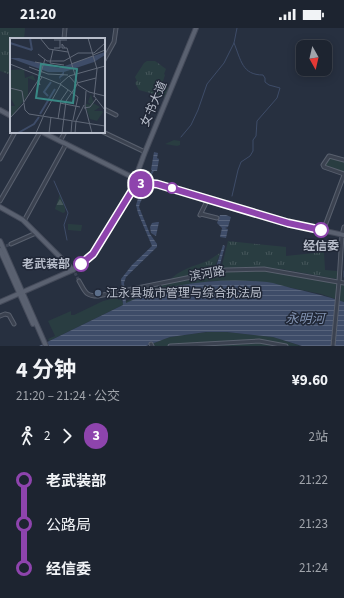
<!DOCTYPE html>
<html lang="zh">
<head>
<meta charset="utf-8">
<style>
	:root { --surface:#1d2430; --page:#2a303c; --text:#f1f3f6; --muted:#a0a4ab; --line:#3b414c }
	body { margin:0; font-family:"Source Sans 3","Noto Sans SC",sans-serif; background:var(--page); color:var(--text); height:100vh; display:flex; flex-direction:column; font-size:15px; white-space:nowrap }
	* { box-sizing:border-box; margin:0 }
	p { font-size:13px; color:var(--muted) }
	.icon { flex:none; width:22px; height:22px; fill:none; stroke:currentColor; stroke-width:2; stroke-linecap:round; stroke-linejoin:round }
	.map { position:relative; height:318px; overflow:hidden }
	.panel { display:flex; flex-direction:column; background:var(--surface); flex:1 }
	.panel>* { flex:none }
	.badge { padding:0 8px; border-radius:13px; font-size:14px; line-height:26px }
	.needle { width:26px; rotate:172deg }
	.fabs { position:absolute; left:296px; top:12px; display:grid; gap:8px }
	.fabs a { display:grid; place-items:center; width:36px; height:36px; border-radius:8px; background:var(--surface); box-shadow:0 2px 10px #0003,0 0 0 1px var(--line); font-size:20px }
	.map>.badge { position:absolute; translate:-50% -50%; box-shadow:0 0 0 2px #fff }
	.legs { display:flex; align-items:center; gap:6px; height:44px; padding:0 16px; font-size:13px }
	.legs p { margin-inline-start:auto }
	.overview { display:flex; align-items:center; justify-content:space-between; height:68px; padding:0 16px }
	h1 { font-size:22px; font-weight:700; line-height:30px }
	ul { padding:0 16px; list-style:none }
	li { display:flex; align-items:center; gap:14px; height:44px; font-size:15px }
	li i { display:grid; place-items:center; width:6px; height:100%; margin:0 5px; background:currentColor }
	li i::after { content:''; width:10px; height:10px; margin:-5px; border:3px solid; border-radius:50%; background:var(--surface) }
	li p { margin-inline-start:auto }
	li:first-child i { background:linear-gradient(#0000 50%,currentColor 0) }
	li:last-child i { background:linear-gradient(currentColor 50%,#0000 0) }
	.status { display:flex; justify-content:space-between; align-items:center; height:28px; padding:0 20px; background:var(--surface); direction:ltr }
	.status svg { height:11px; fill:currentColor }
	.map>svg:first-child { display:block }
	.grass { fill:url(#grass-tufts) }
	.forest { fill:url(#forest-firs) }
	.park { fill:#293d41 }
	.water { fill:url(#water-rules) }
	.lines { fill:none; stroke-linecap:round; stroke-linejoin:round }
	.stream { stroke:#3e4c68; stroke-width:1 }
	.minor-tunnel { stroke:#3d4555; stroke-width:3; stroke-dasharray:3 1.5; stroke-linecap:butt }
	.minor-casing { stroke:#59606e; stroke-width:5 }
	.major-casing { stroke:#454b5a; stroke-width:6 }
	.minor { stroke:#3b4250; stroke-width:3 }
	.major { stroke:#5a6170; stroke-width:4 }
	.line-1-casing { stroke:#fff; stroke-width:9 }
	.line-1 { stroke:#8e44ad; stroke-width:6 }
	.stop-1-dot { fill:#fff; stroke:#8e44ad; stroke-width:2 }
	.service-dot { fill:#5c6f8a; stroke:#202736; stroke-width:1.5 }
	.labels { text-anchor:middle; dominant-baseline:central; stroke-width:3; stroke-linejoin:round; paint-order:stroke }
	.street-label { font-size:12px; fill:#b8becb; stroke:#202736 }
	.stop-label { font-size:12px; font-weight:bold; fill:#b8becb; stroke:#202736 }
	.poi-label { font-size:12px; fill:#b8becb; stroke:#202736; text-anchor:start }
	.water-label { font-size:13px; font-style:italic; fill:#8192b1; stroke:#202736 }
	.inset-river { fill:none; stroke:#3e4c68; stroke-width:2 }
	.inset-road { fill:none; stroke:#616978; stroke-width:1 }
	.view { fill:#398885; fill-opacity:0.15; stroke:#398885; stroke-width:2 }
	.inset-edge { fill:none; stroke:#b8becb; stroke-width:2 }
</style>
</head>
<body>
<div class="status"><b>21:20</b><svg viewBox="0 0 49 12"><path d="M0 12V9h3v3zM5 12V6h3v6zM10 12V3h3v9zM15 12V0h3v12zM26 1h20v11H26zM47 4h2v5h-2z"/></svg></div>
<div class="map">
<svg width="344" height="318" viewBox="0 0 344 318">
	<defs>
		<pattern id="grass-tufts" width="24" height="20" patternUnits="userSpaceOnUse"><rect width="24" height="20" fill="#293d41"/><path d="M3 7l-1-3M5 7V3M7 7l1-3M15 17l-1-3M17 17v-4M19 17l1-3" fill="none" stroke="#46575b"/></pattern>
		<pattern id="forest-firs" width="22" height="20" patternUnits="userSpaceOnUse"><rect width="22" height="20" fill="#293d41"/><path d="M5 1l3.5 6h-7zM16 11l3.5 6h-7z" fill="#46575b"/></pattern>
		<pattern id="water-rules" width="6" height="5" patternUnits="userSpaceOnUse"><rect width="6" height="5" fill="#3e4c68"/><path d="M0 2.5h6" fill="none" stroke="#58647c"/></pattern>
	</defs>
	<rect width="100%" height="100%" fill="#273040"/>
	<!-- grass -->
	<g class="grass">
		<path d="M0,0H25L24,11H11V47L0,43Z"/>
		<path d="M147,33H155L166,41L164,46L165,47L162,56L169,60L165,69L139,62L135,55L137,53L135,49L144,35Z"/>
		<path d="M68,196L82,197L81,203L68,202Z"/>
		<path d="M228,213L286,219V228L324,224L325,242L337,243V251L281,241L246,239L221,241Z"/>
		<path d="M220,225L214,241L205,245L169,253C179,241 196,238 209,232C213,230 216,227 220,225Z"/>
	</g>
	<!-- forest -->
	<g class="forest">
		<path d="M60,166L65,180V184L63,185L55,181Z"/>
		<path d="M309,215L314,216L317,220H322L324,222L322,224H307L306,223L308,221Z"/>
	</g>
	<!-- park -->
	<g class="park">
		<path d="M174,112L180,113V117L177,118L165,116Z"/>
		<path d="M328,129L344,132V146L324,138Z"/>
		<path d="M264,241L344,256V274L321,266L268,255L210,253L139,269L49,313L48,311L55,308L48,293L71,283V287H74L103,273L118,269V272L121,271L123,275L169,253L220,242Z"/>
		<path d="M207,304H227L273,309L301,318H151V316L170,309Z"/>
	</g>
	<!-- water -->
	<g class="water">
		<path d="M154,124L158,125L157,130L159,131L157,143H154L151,148C155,161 141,167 139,179L150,206L157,216V219L126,249L124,255L126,275C170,254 219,250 267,254C275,255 283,258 291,260C309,264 326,268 344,274V318H302L273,309L227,304H206L170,309L146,318H39L123,277L121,251L132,237L152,218L138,185L136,177L140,164L145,159L152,142H151Z"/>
		<path d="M220,187H226L231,189L228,199L225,200L228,201L226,210L220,209L222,200L217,195Z"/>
		<path d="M157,194H159L156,208L151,205L150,199L152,195Z"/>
		<path d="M223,217L225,218L219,240L216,239Z"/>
	</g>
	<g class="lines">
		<!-- stream -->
		<g class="stream">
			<path d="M181,109L191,97L198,82L207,56L224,35L234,15L237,0"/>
			<path d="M54,153L68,185L64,197L67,212"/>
			<path d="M232,168L238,142L241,134L250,128L253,123V112L256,108L257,93L277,70L280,60L269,57L265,54V50L263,47C242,47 241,32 234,15"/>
			<path d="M344,249V243"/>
		</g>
		<!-- minor-tunnel -->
		<g class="minor-tunnel">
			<path d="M6,218L11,216"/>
			<path d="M75,245L79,253"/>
		</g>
		<!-- minor casing -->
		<g class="minor-casing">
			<g id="minor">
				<path d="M64,11L65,0"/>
				<path d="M104,32L114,14L116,0"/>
				<path d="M104,81L116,87"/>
				<path d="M103,104L145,124"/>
				<path d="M60,113L65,104"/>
				<path d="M0,131L15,104"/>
				<path d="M344,132L329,128L323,137L324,139L344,146"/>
				<path d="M0,173L40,104"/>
				<path d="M201,186L217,190"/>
				<path d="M200,187L208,171"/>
				<path d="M24,193L66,116"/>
				<path d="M323,203L344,147"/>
				<path d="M11,216L36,205"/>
				<path d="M79,253C85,263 85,268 98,268L226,242L264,241L344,255"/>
				<path d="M0,288L5,286L9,287L14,296"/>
				<path d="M151,316L152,318"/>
				<path d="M170,318L259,313L286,318"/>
				<path d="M333,318L339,254L342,207L344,199"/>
			</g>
		</g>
		<!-- major casing -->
		<g class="major-casing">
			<g id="major">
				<path d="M0,82L11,88"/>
				<path d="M42,104L144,155"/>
				<path d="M134,160L135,151L145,124L196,0"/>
				<path d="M0,179L23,192L73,242"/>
				<path d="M0,213L46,318"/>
				<path d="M0,222L33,296"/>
				<path d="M0,274L73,242L93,226L134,160L141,155L157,156L289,195L344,207"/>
			</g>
		</g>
		<!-- minor -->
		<use href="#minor" class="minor"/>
		<!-- major -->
		<use href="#major" class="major"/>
	</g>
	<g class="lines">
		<!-- line-1 casing -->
		<g class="line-1-casing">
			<path id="line-1" d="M81,236L93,226L133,161L141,155L157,156L288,195L321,202"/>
		</g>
		<!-- line-1 -->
		<use href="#line-1" class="line-1"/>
	</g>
	<!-- markers -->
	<g class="stop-1-dot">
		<circle cx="172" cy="160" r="5"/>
		<circle cx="321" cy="202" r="7"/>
		<circle cx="81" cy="236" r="7"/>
	</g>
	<circle class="service-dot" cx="98" cy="265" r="4"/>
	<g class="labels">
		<!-- street labels -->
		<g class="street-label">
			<text transform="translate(154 76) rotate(-67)">女书大道</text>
			<text transform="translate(207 246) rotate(-10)">滨河路</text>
		</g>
		<!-- stop labels -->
		<g class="stop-label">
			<text x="321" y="218">经信委</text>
			<text x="70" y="236" text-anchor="end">老武装部</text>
		</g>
		<!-- poi labels -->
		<g class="poi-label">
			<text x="106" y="265">江永县城市管理与综合执法局</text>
		</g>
		<!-- water labels -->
		<g class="water-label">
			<text x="305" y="291">永明河</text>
		</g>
	</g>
	<!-- overview -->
	<g transform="translate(10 10)">
		<rect width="95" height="95" fill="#273040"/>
		<path d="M81,56L83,63L85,62L83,65L90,69L84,73H92L93,74L87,83L80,81L76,69V66L81,67L78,64Z" fill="#293d41"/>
		<path d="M14,31L15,40L23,37L26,43L18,40V57L0,81V68H5L0,59V32Z" fill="#293d41"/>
		<path d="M95,14V17L84,24L54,34V37L50,40L51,44L48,49L51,44L49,39L53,34H38L0,20H9L49,30Z" fill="#3e4c68"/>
		<path class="inset-river" d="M20,0L22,12M0,5L22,12M38,58L34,54L41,44M30,76L45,51M8,95L24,86L29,79"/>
		<path class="inset-road" d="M30,0L39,11L58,14M78,0L87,31L84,59M44,2H57M44,10H50V2M55,10L52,6V10H57M57,10L68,47L79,54L95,58M43,12L40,25L54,27M28,16L37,23H54L68,15H84L95,5V0M83,17L95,12M25,24L51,29M0,26L50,46L59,38L95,28M61,26L83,18M19,29L38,36L58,37M59,38L67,47M29,44L30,47L28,45L29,44L30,42L32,39M67,45L86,40M50,46L68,59L63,82M0,50L12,53L15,72L19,76L95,88M76,53L75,68L82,95M84,58L95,72M14,64L29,41L35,21M50,65L70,69M74,70L80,69L86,61M33,78L51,46M0,80L14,65M48,81L51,62L58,52M26,95L33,79M39,95L41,79M52,95L56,63L67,47M61,95L62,83M65,95L66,83L74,67"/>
		<path class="view" d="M31,26L67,31L63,65L26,60Z"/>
		<rect width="95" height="95" class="inset-edge"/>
	</g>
</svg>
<div class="fabs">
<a><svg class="needle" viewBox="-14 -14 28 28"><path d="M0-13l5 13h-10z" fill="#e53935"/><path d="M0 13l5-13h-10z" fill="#a0a4ab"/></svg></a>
</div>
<b class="badge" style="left:141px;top:156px;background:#8e44ad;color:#fff">3</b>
</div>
<section class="panel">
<div class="overview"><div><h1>4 分钟</h1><p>21:20 – 21:24 · 公交</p></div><b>¥9.60</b></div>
<div class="legs"><svg class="icon" aria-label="walk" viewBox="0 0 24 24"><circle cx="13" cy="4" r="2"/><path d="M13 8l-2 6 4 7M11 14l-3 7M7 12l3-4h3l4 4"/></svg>2<svg class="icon" aria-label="forward" viewBox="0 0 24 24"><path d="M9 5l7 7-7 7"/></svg><b class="badge" style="background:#8e44ad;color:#fff">3</b><p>2站</p></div>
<ul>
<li><i style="color:#8e44ad"></i><b>老武装部</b><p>21:22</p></li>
<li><i style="color:#8e44ad"></i><span>公路局</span><p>21:23</p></li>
<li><i style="color:#8e44ad"></i><b>经信委</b><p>21:24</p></li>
</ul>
</section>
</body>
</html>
